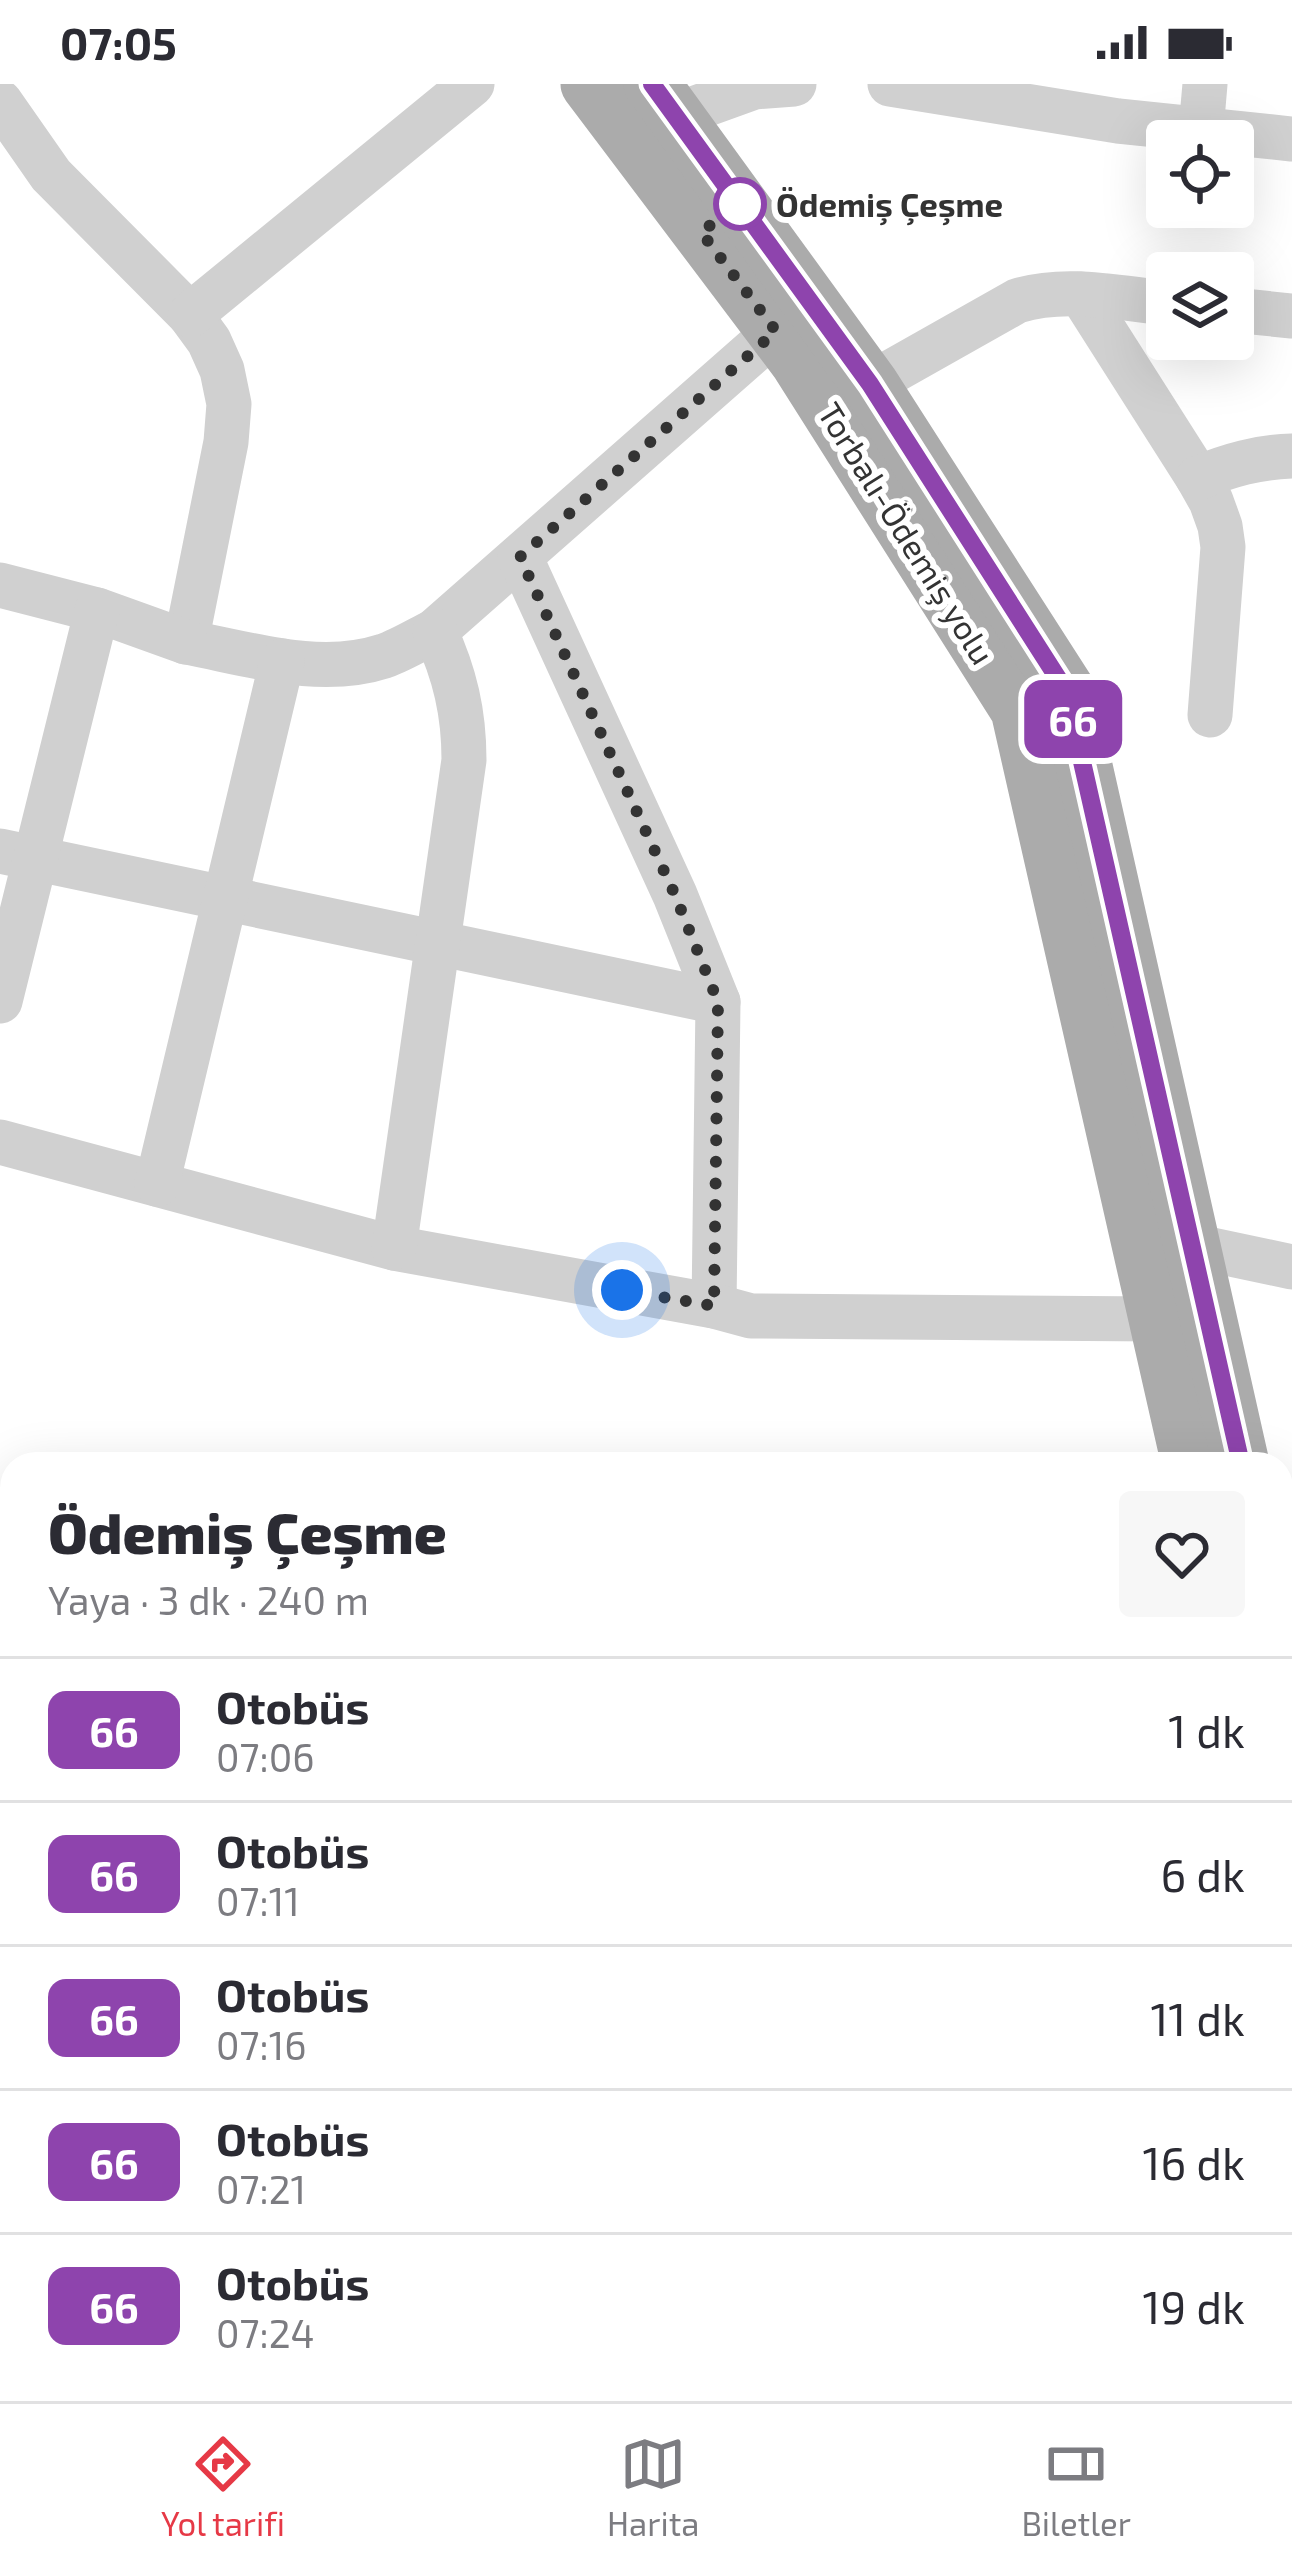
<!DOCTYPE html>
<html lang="tr">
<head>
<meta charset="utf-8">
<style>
	:root { --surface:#fff; --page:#f7f7f7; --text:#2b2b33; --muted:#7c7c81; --line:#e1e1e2; --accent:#e63946 }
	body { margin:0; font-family:"Exo 2",sans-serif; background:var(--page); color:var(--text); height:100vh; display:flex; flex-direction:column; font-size:45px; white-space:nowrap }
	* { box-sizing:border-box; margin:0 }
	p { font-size:39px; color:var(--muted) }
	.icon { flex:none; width:66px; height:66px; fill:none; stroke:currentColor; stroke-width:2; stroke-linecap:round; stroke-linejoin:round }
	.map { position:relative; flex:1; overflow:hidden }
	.panel { position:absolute; left:0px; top:1368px; width:1293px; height:951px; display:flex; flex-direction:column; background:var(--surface); border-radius:36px 36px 0 0; box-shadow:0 12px 48px #0002 }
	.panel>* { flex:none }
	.badge { padding:0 24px; border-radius:18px; font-size:42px; line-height:78px }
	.tools { position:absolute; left:1146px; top:36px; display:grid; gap:24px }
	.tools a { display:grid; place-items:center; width:108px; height:108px; border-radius:12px; background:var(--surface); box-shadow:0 12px 48px #0002; font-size:60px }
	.you { position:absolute; width:60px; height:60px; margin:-30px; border:9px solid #fff; border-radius:50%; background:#1a73e8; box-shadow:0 0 0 18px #1a73e833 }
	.map>.badge { position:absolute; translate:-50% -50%; box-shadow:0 0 0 6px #fff }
	.round { display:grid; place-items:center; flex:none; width:126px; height:126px; border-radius:12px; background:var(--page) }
	.headline { display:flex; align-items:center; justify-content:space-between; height:204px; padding:0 48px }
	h1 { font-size:57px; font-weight:800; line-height:90px }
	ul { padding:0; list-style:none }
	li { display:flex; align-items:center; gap:36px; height:144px; padding:0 48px; border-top:3px solid var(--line) }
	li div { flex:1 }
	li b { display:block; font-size:45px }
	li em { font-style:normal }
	li .badge { min-width:132px; font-weight:700; text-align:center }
	.status { display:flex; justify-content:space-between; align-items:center; height:84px; padding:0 60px; background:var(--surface); direction:ltr }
	.status svg { height:33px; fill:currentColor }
	.tabs { display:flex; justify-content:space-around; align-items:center; height:168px; border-top:3px solid var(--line); background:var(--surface); font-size:33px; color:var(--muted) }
	.tabs a { display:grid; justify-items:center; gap:6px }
	.tabs .on { color:var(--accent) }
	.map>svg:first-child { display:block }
	.building { fill:#1a1a1a }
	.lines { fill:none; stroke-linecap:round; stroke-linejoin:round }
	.minor { stroke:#d0d0d0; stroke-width:45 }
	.major { stroke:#ababab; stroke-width:57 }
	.line-casing { stroke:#fff; stroke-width:27 }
	.line { stroke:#8e44ad; stroke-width:18 }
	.walk { stroke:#333; stroke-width:12; stroke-dasharray:0 21.6 }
	.stop-dot { fill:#fff; stroke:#8e44ad; stroke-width:6 }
	.labels { text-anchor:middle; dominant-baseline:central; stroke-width:12; stroke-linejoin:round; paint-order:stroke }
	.stop-label { font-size:33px; font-weight:bold; fill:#333; stroke:#fff; text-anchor:start }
	.street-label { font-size:33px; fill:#333; stroke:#fff }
</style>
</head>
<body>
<div class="status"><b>07:05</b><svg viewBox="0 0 49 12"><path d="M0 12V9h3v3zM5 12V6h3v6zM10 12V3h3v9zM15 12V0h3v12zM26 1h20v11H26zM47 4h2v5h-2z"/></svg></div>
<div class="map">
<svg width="1292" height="2317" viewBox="0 0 1292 2317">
	<rect width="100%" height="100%" fill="#fff"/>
	<!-- building -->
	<path class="building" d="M1292,2282V2317H1213L1210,2308L1212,2307H1281V2285Z"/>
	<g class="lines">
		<!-- minor -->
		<g class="minor">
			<path d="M890,0L1118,37L1292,55"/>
			<path d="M0,18L51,91L190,231L209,257L222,286L229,320L226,358L186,558C250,570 320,593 384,572C401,566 419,555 435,547L776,247"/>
			<path d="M646,42L754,3L794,0"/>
			<path d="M1201,46L1205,0"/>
			<path d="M1081,210L1198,394L1211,417L1220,442L1223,463L1210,631"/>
			<path d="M1233,226L1292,232"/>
			<path d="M190,231L472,0"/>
			<path d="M870,300L1017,217C1065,202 1117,214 1167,219"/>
			<path d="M1198,394C1230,381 1258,373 1292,372"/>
			<path d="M520,473L675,811L718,918"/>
			<path d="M0,501L97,526L186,558"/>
			<path d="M0,767L718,918L714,1222"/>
			<path d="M0,917L97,526"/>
			<path d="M0,1058L394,1164L714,1222L751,1232L1157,1235"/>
			<path d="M157,1100L282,577"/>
			<path d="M1193,1162L1292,1183"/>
			<path d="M394,1164L464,676C464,629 455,590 435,547"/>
			<path d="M0,1431L12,1434"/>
			<path d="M0,1849L12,1837"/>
			<path d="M1281,1970L1292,1969"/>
			<path d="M0,2002L12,2014"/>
			<path d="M0,2178L12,2167"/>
			<path d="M1281,2212L1292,2209"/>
			<path d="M196,2317L206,2307"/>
			<path d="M550,2317L560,2307"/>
			<path d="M906,2317L918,2307"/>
		</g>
		<!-- major -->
		<g class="major">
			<path d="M589,0L798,277L1019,626L1190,1380"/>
			<path d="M652,0L870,300L1067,607L1241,1380"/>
			<path d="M1281,1559L1292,1621"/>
			<path d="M1281,1731L1292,1767"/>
		</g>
	</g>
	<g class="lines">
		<!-- line casing -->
		<g class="line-casing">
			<path id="line" d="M652,0L870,300L1066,607L1241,1380"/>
		</g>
		<!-- line -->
		<use href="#line" class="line"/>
		<!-- walk -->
		<path class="walk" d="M622,1206L714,1222L718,918L675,811L520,473L776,247L701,148L740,120"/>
	</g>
	<!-- markers -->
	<circle class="stop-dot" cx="740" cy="120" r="24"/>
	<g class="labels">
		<!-- stop labels -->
		<g class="stop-label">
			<text x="776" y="120">Ödemiş Çeşme</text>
		</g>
		<!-- street labels -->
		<g class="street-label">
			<text transform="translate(907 449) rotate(58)">Torbalı-Ödemiş yolu</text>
		</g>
	</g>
</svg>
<div class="tools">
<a><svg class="icon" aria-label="locate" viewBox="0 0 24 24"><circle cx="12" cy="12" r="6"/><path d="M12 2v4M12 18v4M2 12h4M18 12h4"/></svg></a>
<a><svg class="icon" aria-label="layers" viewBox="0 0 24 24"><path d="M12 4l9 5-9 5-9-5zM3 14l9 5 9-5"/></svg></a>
</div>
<div class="you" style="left:622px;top:1206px"></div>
<b class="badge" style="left:1073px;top:635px;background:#8e44ad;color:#fff">66</b>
<section class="panel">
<div class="headline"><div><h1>Ödemiş Çeşme</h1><p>Yaya · 3 dk · 240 m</p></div><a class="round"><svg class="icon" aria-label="heart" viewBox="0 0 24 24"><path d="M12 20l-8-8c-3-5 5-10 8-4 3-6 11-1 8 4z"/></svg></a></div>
<ul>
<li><span class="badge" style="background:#8e44ad;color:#fff">66</span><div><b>Otobüs</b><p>07:06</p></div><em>1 dk</em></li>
<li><span class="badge" style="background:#8e44ad;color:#fff">66</span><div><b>Otobüs</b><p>07:11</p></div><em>6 dk</em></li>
<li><span class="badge" style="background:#8e44ad;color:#fff">66</span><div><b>Otobüs</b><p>07:16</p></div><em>11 dk</em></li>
<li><span class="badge" style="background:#8e44ad;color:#fff">66</span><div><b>Otobüs</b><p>07:21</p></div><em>16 dk</em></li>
<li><span class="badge" style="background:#8e44ad;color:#fff">66</span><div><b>Otobüs</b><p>07:24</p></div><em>19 dk</em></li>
</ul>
</section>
</div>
<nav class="tabs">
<a class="on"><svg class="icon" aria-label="directions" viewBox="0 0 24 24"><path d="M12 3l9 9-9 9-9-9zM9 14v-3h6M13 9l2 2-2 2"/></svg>Yol tarifi</a>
<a><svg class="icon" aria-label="map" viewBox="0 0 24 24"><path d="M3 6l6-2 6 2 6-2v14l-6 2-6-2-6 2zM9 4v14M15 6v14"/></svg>Harita</a>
<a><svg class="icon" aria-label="tickets" viewBox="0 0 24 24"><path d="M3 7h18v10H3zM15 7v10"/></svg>Biletler</a>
</nav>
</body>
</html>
